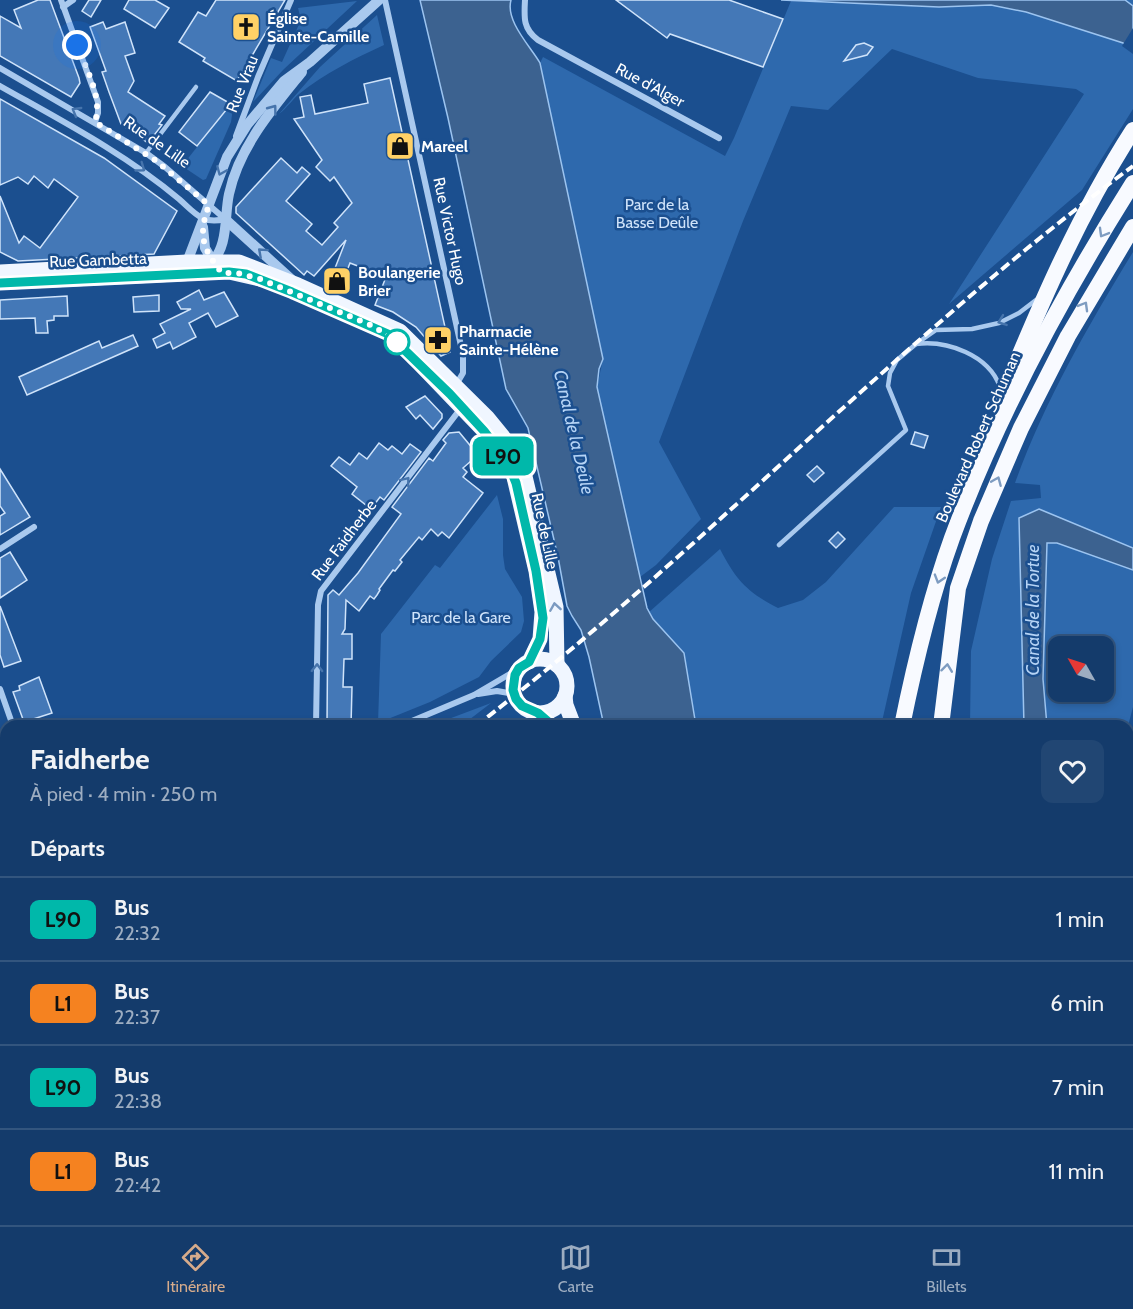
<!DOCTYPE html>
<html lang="fr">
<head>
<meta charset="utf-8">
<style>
	:root { --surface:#143b6b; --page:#214673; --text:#f1f3f6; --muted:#9dadc1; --line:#33557e; --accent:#d6ab8b }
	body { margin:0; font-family:Cabin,sans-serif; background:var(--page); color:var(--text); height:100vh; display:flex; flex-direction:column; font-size:22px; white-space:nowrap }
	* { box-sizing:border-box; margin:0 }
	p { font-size:20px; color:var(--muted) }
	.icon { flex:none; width:33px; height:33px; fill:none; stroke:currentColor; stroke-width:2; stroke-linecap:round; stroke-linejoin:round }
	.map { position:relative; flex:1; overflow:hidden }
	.details { position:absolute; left:0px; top:720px; width:1134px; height:506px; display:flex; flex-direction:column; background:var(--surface); border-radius:18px 18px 0 0; box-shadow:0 3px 9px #0003,0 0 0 2px var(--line) }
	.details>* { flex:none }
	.badge { padding:0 12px; border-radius:9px; font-size:21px; line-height:39px }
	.needle { width:39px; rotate:309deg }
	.tools { position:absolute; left:1048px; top:636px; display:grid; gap:12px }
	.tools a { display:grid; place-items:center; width:66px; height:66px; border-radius:12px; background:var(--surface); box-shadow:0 3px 9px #0003,0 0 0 2px var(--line); font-size:30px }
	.you { position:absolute; width:30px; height:30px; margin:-15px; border:4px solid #fff; border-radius:50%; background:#1a73e8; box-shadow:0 0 0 9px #1a73e833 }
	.map>.badge { position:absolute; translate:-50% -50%; box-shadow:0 0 0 3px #fff }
	h2 { padding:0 30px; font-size:22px; line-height:54px }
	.round { display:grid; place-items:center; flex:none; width:63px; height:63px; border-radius:12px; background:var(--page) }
	.head { display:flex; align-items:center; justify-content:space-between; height:102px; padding:0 30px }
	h1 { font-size:28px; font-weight:700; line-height:45px }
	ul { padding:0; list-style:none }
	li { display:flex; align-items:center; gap:18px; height:84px; padding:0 30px; border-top:2px solid var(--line) }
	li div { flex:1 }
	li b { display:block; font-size:22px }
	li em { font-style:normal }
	li .badge { min-width:66px; font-weight:700; text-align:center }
	.tab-bar { display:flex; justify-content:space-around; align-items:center; height:84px; border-top:2px solid var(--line); background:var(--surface); font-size:16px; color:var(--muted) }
	.tab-bar a { display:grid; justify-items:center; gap:3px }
	.tab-bar .active { color:var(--accent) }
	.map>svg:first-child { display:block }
	.green { fill:#2e69ad; fill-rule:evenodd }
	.water { fill:#3c6290; stroke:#9cc4f0; stroke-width:1.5 }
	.pier { fill:#1b4f8f }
	.building { fill:#4478b7; stroke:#cfe3fa; stroke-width:1.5 }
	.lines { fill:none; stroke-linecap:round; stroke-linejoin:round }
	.service { stroke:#a9c9ee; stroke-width:4.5 }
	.minor { stroke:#a9c9ee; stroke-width:6 }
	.tertiary { stroke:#a9c9ee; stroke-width:10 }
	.primary { stroke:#f0f6ff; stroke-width:15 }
	.trunk { stroke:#f8faff; stroke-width:16 }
	.rail { stroke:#fff; stroke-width:4; stroke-dasharray:10 4.5; stroke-linecap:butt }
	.oneway { stroke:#4674ac }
	.oneway2 { stroke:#7e9cc1 }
	.oneway3 { stroke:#7b9ac1 }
	.line-casing { stroke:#fff; stroke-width:14 }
	.line { stroke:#00b8aa; stroke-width:9 }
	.walk { stroke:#fff; stroke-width:6; stroke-dasharray:0 10.8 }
	.stop-dot { fill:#fff; stroke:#00b8aa; stroke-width:3 }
	.labels { text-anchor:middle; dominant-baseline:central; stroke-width:5; stroke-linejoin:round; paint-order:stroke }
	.poi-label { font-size:16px; font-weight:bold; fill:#fff; stroke:#1b4f8f; text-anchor:start }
	.street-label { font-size:16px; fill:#fff; stroke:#1b4f8f }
	.park-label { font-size:16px; fill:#cfe3fa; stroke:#1b4f8f }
	.water-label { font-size:18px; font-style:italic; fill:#b5d3f5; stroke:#1b4f8f }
</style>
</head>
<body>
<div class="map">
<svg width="1133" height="1225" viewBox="0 0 1133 1225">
	<rect width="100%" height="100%" fill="#1b4f8f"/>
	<!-- green -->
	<g class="green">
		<path d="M988,0H1133V109L1082,190L949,304L1084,94L1076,89L978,78L892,49L828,110L791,106L743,221L659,442L701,519L656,565L640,577L597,387L603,359L540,63L543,57L725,156L734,138L791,1L939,7L987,5Z"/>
		<path d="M357,1L284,69L253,102L271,58L282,62L301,20L298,8Z"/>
		<path d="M377,15L384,45C354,59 325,73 299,94C292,100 287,108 279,114L320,67Z"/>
		<path d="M231,104L232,115L231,122L206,179L203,180L182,166Z"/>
		<path d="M1133,252V707L1128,726H970L971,651L992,559L1011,501L1041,498L1040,485L1015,483C1044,402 1088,326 1133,252ZM1059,646H1104V692H1059Z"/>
		<path d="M497,495L503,519V555L505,569L522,597L524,621L521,632L491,661L479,677L430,702L378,723L381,634L435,565L440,568Z"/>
		<path d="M894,507H941L911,593L881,726H696L684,653L648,613L720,549C736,580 747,592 778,608L803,600L826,582Z"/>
		<path d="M491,703L461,726H430Z"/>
		<path d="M1133,946V971L1131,982H1133V1016L1128,1015V963Z"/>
		<path d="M6,1050V1109L0,1112V1052Z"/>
		<path d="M1128,1054L1133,1055V1179L1128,1171Z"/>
		<path d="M460,1220H524L520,1225H456Z"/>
		<path d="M730,1220H881V1225H731Z"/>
		<path d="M911,1220H1111L1114,1225H912Z"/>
	</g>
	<!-- water -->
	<g class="water">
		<path d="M420,0H511C505,21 531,47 540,63L603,359L599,369L597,387L647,608L653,619L684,653L696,726H604L589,657L581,630L572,616L567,606L558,557L528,428L506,389L448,118Z"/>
		<path d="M781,0H1125L1133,6V51L1123,43L1026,12L991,5L939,7Z"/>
		<path d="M1039,509L1133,548V570L1057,543H1047L1043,679L1047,726H1024L1019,518Z"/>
		<path d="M598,1220H730L731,1225H598Z"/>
	</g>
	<!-- pier -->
	<path class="pier" d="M1133,28V54L1122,46Z"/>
	<!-- building -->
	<g class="building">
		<path d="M38,0H50L79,78L80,83L71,97L0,56V16L21,28L14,10Z"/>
		<path d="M89,0H101L91,17L82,11Z"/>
		<path d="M129,0H155L169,8L155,28L124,9Z"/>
		<path d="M216,0H285L237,81L203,61L205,58L179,42L198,12L206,16Z"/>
		<path d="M616,0H729L783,19L763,67L670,34L667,38Z"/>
		<path d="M103,22L106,29L125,22L135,53L125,56L134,81L128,92L165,116L159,124L162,125L148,143L121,124L109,92L102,72L106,71L90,27Z"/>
		<path d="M864,43L873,47L867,55L844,61L856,45Z"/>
		<path d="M390,78L445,327L443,328L450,352L441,356L416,327L393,312L375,305L386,277L350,263L339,291L328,286L346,240L314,276L307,271L304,275L236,213V207L281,158L297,173L302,167L310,174L286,201L312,224L306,231L322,245L338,227L334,223L352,203L334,177L330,181L316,167L322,160L294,119L304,117L300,97L311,95L315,114L368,103L364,84Z"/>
		<path d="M210,92L231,104L197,146L179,132Z"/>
		<path d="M0,99L104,158L177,211L154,254L18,261L0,252V196L19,243L24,236L40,248L78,197L54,179L48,188L34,176L28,184L18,177L0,185Z"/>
		<path d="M199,290L204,300L224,292L238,316L216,327L208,313L189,323L196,337L173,349L170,342L157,348L153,339L165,333L160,324L191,309H181L177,302Z"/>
		<path d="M159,295V311L134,312L133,297Z"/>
		<path d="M67,296L68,316H54V320L47,321L48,333H36L35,318L0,319V300Z"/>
		<path d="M133,335L138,346L27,395L19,377L99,341L102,348Z"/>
		<path d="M425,396L442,414V418L433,429L420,415L416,419L406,407Z"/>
		<path d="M459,432L478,455L463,468L467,472L463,477L483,493L449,538L442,532L438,536L431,529L422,540L419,537L400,560L402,562L395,571L393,570L379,589L380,590L377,595L374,599L370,596L359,611L346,600L345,629L342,634H352V659H344L343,687H352L351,726H327L328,595L333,590L339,595L358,573L401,514L392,507L429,458L433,461L446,443L443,440L449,433Z"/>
		<path d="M915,432L928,436L924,448L911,444Z"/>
		<path d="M379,443L388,450L392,446L402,454L410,444L421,452L384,500L380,497L371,509L352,494L357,487L331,466L339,457L350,465L359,453L367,459Z"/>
		<path d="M817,466L824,473L814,482L807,475Z"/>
		<path d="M0,469L30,517L0,535V516L5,513L0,506Z"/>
		<path d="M838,532L845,539L836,548L829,541Z"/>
		<path d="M10,552L27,580L0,598V558Z"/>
		<path d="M0,606L21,661L4,667L0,655Z"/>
		<path d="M39,677L52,713L24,722L13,692L20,690L19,686Z"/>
	</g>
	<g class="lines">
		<!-- service -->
		<g class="service">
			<path d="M146,153L196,87"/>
			<path d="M1000,387C989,355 947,340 916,344L936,330L972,329L999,323L1019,313L1036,300"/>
			<path d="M779,545L906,430L888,386L890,373L897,360L916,344"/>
			<path d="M1128,939L1132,924"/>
			<path d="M1128,1032L1133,1033"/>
			<path d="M817,1220L819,1225"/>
		</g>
		<!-- minor -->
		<g class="minor">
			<path d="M61,0L98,102V113L95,122"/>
			<path d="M385,0L463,355V373L456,385"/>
			<path d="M525,0C524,18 523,29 538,40L719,138"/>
			<path d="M63,7L73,0"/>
			<path d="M0,68L146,153L165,167L225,219"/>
			<path d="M0,86C62,121 124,153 179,199C195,213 202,225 225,219"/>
			<path d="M236,136L258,77L291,0"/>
			<path d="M0,549L34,527"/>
			<path d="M0,689L13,726"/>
			<path d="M478,694L497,691L514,694"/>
			<path d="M316,726L318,605L321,591L461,408"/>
			<path d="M400,726L474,695L520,668"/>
			<path d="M0,740H6"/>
			<path d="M0,819L6,834"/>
			<path d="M0,1000L6,997"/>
			<path d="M1128,1203L1133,1210"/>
			<path d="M138,1220L140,1225"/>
			<path d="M0,1224V1225"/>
			<path d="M154,1225L171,1220"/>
			<path d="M264,1225V1220"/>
		</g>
		<!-- tertiary -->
		<g class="tertiary">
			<path d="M225,219L291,279"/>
			<path d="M203,227L205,248L215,265"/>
			<path d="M187,262L227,157L247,125L284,81L310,62L379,0"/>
			<path d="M210,264C229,247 224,217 229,194C239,147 273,108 302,72"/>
			<path d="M573,1220V1225"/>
		</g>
		<!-- primary -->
		<g class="primary">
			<path d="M0,272L187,262H239L298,285L400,331L487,417L509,444L523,468L556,607L557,665"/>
			<path d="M0,283L229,272L260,279"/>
			<path d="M413,357L484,431L500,451L513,473L536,571L542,612L540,639L529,662"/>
			<circle cx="540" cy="686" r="27"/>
			<path d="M565,696L566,705L574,726"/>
			<path d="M892,1220L893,1225"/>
			<path d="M905,1220L906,1225"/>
			<path d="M1128,1220L1131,1225"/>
			<path d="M444,1225L448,1220"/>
			<path d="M538,1225L540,1220"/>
		</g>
		<!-- trunk -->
		<g class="trunk">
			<path d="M998,407C1037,312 1077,217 1133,130"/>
			<path d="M902,726C915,662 930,599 952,538C998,414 1063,294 1133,183"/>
			<path d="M941,726L958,588L981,521L1021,428L1068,336L1133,227"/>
		</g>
		<!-- rail -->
		<g class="rail">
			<path d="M476,726C704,550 901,337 1133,166"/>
			<path d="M0,1029L6,1026"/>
		</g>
	</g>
	<!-- one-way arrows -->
	<defs><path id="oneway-chevron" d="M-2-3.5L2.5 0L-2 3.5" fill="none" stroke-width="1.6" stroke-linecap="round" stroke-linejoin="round" transform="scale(1.5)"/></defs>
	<g class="oneway">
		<use href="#oneway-chevron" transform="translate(273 109) rotate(-53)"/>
		<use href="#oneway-chevron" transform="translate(76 111) rotate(-150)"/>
		<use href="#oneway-chevron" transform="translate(141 168) rotate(36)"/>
		<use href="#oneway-chevron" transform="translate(221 171) rotate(113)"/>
		<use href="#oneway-chevron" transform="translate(262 252) rotate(-138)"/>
		<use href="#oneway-chevron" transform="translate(1002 321) rotate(160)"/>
		<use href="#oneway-chevron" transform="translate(406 481) rotate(-52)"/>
		<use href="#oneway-chevron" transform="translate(317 668) rotate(-89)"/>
	</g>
	<g class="oneway2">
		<use href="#oneway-chevron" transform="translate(1103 233) rotate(120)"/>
		<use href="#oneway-chevron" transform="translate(1084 306) rotate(-60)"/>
		<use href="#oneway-chevron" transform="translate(997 481) rotate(-67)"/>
		<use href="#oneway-chevron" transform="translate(939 579) rotate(107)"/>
		<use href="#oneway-chevron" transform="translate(947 668) rotate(-83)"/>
	</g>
	<use class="oneway3" href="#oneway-chevron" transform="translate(555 607) rotate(-99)"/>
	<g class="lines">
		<!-- line casing -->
		<g class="line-casing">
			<path id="line" d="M0,283L229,272L246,274L292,292L388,334L450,394L484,431L507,461L516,483L536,571L543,618L540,639L529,662L519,668L515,675L513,690L516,699L522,706L538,713L553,726"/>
		</g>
		<!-- line -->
		<use href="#line" class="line"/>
		<!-- walk -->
		<path class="walk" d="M77,45C86,69 103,97 95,122L155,160L209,205C198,235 202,248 222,273H237L260,279L373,326L397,342"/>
	</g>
	<!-- icons -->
	<defs>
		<g id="church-square" transform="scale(1.5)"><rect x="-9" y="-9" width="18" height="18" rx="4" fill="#ffd166" stroke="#1b4f8f"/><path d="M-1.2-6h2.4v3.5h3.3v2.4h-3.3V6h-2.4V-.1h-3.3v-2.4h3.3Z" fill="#111"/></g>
		<g id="shop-square" transform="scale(1.5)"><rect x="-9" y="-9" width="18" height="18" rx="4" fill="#ffd166" stroke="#1b4f8f"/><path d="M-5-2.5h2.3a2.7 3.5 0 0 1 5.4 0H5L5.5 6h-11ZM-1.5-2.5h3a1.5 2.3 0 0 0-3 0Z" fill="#111"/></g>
		<g id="pharmacy-square" transform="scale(1.5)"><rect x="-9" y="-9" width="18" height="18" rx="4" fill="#ffd166" stroke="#1b4f8f"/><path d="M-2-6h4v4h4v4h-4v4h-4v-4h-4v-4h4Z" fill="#111"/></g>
	</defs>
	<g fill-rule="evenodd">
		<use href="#church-square" x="246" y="27"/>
		<use href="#shop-square" x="400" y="146"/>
		<use href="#shop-square" x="337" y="281"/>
		<use href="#pharmacy-square" x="438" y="340"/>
	</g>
	<!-- markers -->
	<circle class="stop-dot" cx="397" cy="342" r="12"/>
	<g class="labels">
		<!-- poi labels -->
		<g class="poi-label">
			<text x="267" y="18">Église<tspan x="267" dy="18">Sainte-Camille</tspan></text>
			<text x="421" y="146">Mareel</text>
			<text x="358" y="272">Boulangerie<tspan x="358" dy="18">Brier</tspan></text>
			<text x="459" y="331">Pharmacie<tspan x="459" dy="18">Sainte-Hélène</tspan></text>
		</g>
		<!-- street labels -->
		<g class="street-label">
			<text transform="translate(242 84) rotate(-68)">Rue Vrau</text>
			<text transform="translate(650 85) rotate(28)">Rue d'Alger</text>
			<text transform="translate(157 142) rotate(35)">Rue de Lille</text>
			<text transform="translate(450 231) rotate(78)">Rue Victor Hugo</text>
			<text transform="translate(98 260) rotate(-2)">Rue Gambetta</text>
			<text transform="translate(978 437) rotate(-66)">Boulevard Robert Schuman</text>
			<text transform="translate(545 531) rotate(78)">Rue de Lille</text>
			<text transform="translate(344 540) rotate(-53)">Rue Faidherbe</text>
		</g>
		<!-- park labels -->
		<g class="park-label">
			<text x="657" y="204">Parc de la<tspan x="657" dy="18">Basse Deûle</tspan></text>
			<text x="461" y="617">Parc de la Gare</text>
		</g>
		<!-- water labels -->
		<g class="water-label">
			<text transform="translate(574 432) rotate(77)">Canal de la Deûle</text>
			<text transform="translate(1033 610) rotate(-90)">Canal de la Tortue</text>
		</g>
	</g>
</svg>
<div class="tools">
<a><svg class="needle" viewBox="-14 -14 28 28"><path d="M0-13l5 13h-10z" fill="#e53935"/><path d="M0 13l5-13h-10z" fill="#9dadc1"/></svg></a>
</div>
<div class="you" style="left:77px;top:45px"></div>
<b class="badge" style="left:503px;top:456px;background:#00b8aa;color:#111">L90</b>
<section class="details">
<div class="head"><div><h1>Faidherbe</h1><p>À pied · 4 min · 250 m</p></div><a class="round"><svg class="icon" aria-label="heart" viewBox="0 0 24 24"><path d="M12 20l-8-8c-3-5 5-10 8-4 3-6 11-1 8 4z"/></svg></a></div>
<h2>Départs</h2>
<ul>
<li><span class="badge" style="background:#00b8aa;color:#111">L90</span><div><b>Bus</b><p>22:32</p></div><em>1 min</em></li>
<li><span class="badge" style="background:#f58220;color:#111">L1</span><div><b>Bus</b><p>22:37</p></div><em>6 min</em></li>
<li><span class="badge" style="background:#00b8aa;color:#111">L90</span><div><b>Bus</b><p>22:38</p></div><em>7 min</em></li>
<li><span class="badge" style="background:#f58220;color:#111">L1</span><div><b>Bus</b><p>22:42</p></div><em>11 min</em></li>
</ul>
</section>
</div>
<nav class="tab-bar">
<a class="active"><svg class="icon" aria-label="directions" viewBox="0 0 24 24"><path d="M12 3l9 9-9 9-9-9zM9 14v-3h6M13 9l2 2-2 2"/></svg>Itinéraire</a>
<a><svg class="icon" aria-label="map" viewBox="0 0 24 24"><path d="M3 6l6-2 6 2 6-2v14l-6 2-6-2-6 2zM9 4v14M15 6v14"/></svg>Carte</a>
<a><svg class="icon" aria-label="tickets" viewBox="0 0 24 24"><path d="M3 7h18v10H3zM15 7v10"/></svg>Billets</a>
</nav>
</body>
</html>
